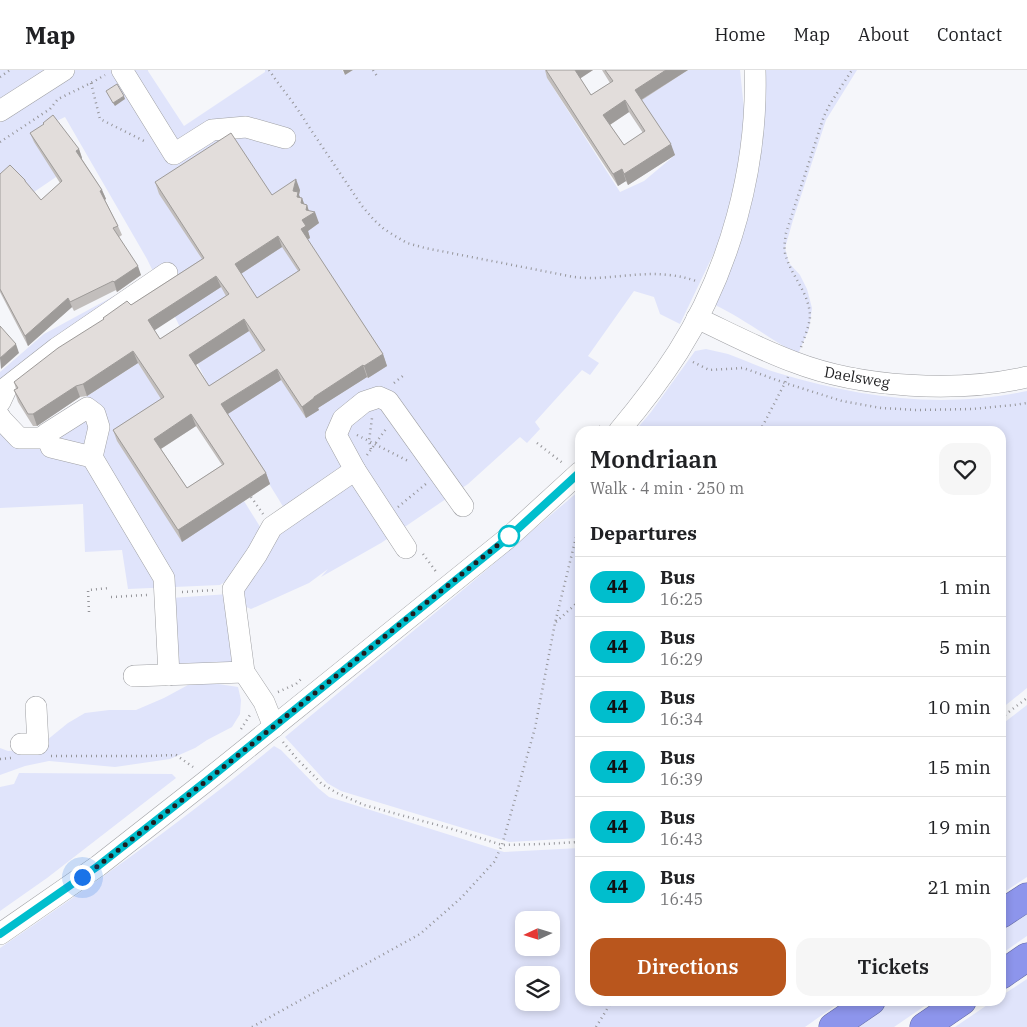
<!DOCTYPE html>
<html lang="en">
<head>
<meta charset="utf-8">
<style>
	:root { --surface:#fff; --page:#f6f6f6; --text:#202124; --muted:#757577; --line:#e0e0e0; --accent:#b9561d }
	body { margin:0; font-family:"IBM Plex Serif",serif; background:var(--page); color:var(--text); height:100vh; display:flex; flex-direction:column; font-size:19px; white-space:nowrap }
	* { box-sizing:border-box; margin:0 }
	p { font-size:16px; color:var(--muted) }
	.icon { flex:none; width:28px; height:28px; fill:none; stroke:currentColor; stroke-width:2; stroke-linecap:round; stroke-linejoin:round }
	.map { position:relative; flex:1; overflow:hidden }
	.panel { position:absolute; left:575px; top:356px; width:431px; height:580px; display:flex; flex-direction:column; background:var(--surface); border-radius:15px; box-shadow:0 2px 8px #0003 }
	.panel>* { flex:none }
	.badge { padding:0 10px; border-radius:16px; font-size:18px; line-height:32px }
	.needle { width:32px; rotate:266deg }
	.buttons { position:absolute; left:515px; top:841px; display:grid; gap:10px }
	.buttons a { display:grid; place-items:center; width:45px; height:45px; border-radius:10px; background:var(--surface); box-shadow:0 2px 8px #0003; font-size:25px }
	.you { position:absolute; width:25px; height:25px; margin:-12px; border:4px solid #fff; border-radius:50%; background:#1a73e8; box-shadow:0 0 0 8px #1a73e833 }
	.map>.badge { position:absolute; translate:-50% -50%; box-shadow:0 0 0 2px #fff }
	h2 { padding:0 15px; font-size:19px; line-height:45px }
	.round { display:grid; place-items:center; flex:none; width:52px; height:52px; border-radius:15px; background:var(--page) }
	.head { display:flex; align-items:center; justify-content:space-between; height:85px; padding:0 15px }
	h1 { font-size:24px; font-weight:600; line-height:38px }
	.primary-button { display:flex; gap:10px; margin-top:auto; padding:10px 15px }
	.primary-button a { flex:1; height:58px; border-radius:15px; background:var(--accent); color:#fff; font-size:20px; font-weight:600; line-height:58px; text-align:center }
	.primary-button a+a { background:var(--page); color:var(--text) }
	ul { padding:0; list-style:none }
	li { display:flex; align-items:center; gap:15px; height:60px; padding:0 15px; border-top:1px solid var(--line) }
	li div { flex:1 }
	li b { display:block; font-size:19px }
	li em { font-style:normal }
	li .badge { min-width:55px; font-weight:700; text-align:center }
	header { display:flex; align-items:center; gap:30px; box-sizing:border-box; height:70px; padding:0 25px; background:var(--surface); border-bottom:1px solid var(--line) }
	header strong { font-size:24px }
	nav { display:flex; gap:28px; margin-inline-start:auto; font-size:18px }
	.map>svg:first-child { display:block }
	.green { fill:#e0e4fb; fill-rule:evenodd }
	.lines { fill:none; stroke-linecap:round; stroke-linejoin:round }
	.minor-casing { stroke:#9fa0a4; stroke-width:22 }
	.highway-casing { stroke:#666ca5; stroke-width:29 }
	.path { stroke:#959599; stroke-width:2.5; stroke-dasharray:1 4; stroke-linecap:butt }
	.minor { stroke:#fff; stroke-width:21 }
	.highway { stroke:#8d95ec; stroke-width:28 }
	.wall { fill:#c2bebc; fill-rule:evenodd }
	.shaded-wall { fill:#9e9b99 }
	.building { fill:#e2dddb; stroke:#9e9b99; fill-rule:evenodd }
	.line-casing { stroke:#fff; stroke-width:11 }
	.line { stroke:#00becd; stroke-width:8 }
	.walk { stroke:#1f1f21; stroke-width:5; stroke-dasharray:0 9 }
	.stop-dot { fill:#fff; stroke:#00becd; stroke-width:2.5 }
	.labels { text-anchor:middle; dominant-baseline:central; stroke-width:5; stroke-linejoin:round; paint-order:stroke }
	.street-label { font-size:15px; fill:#1f1f21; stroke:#fff }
</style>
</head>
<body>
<header>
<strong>Map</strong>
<nav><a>Home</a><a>Map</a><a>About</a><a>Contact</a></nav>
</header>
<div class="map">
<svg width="1027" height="957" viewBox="0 0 1027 957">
	<rect width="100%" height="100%" fill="#f5f6fa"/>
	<!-- green -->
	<g class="green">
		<path d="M0,0H148V1L184,56L265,2V0H342L345,5L353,0H551L547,8L620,122L644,111L675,85L639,31L688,0H740L744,39L742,70L738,101L724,162L680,254L660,244L654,227L634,221L588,286L599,293L590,305L582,300L535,352L540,359L527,373L520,367L468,414L381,473L321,507L328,499L309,513L251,539L244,536L240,502L220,515L128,519L122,480L85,482L83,434L0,438V355L35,360L138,293L168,338L118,371L182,471L244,431L262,460L292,451L207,313L147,189L65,47L46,56L56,107L34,122L0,107Z"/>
		<path d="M764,0H857L826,50L793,150L785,178L789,193L800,205L807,219L812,238L809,259L798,284C769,269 743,248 713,234Z"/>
		<path d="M136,214L0,318V302L44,264Z"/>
		<path d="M706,279C713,281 721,282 728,284C745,290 761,298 778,303C862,328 941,339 1027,321V618L1001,639V361H635L651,342L695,281Z"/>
		<path d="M580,420V768L509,772L341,721L327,713L285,667L470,514Z"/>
		<path d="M229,524L234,594L176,599L171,528Z"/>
		<path d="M199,611L238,617L241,630L240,644L232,657L207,670L195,678L170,689L115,697L49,691L25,696L0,705V678L8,681L36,679L68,653L85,643L109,640H136L164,628L188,615Z"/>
		<path d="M1027,635V807L1001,824V655Z"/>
		<path d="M274,676L281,680L318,718L329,727L504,782L580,778V931H842L805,957H0V878C94,814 187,748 274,676ZM524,850H551V878H524ZM524,905H551V932H524Z"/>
		<path d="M19,703L172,704L176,708L47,808L0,841V717L14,714Z"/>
		<path d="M1027,840V866L1001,884V857Z"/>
		<path d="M1027,909V957H955L993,931H1001V926Z"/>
		<path d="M890,931H932L894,957H851Z"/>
	</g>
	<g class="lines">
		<!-- minor casing -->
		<g class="minor-casing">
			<g id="minor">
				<path d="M122,0L174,84L212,60L246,57L285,68"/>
				<path d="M0,41L64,0"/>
				<path d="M697,248C729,263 761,280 794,292C861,318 958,323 1027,307"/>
				<path d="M0,332L7,317L57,278L167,203"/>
				<path d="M0,347L1,349L19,368H47"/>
				<path d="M619,361C640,336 660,310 678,282C730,200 758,97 755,0"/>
				<path d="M92,387L51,377L46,364L87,338L95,344L99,357L92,387L164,508L169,605"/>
				<path d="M406,478L355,400L336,365L343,349L364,332L379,327L388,331L463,436"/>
				<path d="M134,606L244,602"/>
				<path d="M274,657L264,632L244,602L233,519L257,484L272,457L355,400"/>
				<path d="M21,674H38L36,637"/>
				<path d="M0,864L98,796L205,712L509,467L580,402"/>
			</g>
		</g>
		<!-- highway casing -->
		<g class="highway-casing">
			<g id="highway">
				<path d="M1001,844L1027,827"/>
				<path d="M1001,905L1027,887"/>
				<path d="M833,957L871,931"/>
				<path d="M924,957L962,931"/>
			</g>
		</g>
		<!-- path -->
		<g class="path">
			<path d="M269,0C281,18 296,35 307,54L362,136L374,150L384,159L395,166L407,173L425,178L574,207C606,211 637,201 669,205C679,206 687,208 696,211"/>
			<path d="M373,0L377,6"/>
			<path d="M0,7L10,0"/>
			<path d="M91,13L100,49L144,71"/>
			<path d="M0,72L50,39L58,29L91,13L105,5"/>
			<path d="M801,277C804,268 809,257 810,247C810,223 790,205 785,183C784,176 785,170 786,163L824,46L830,34L852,0"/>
			<path d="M693,292L709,300L743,298L749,300L785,313L842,331L881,338L917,340L972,339L1014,335L1027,333"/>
			<path d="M394,313L404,305"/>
			<path d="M597,361L602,354"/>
			<path d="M760,361L788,307"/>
			<path d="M357,365L408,391"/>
			<path d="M537,373L564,394"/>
			<path d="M371,379L369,371L372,348"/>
			<path d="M576,384L580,380"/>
			<path d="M367,385L386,359"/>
			<path d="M251,427L263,444"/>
			<path d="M398,437L427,413"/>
			<path d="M423,484L437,503"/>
			<path d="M182,522L217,520"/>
			<path d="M111,527L147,525"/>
			<path d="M89,542L88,520L110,518"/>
			<path d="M556,552L580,530"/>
			<path d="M278,622L296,614L301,609"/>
			<path d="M1001,648L1027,628"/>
			<path d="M241,659L250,645"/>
			<path d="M283,672L297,689L322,714L337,723L364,735L452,759L502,775L543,774L580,772"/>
			<path d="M51,686H148L176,685L193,697"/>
			<path d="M0,689L11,688"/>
			<path d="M252,957L420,864L461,828L494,792L502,775L535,658L555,553L580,451"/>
			<path d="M596,957L612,931"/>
		</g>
		<!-- minor -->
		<use href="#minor" class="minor"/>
		<!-- highway -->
		<use href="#highway" class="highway"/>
	</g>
	<!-- wall -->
	<g class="wall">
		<path d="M545,0H593L580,8L591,25L610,13L602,0H688L642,30L675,85L628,115L626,111L618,116L547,8ZM629,42L643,63L624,75L610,55Z"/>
		<path d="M30,63L79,79L82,88V89L102,120L106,129L105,130L118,156L122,165L119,167L141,205L117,222L116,220L74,241L72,237L28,276L0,222V104L25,110L26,113L41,130L60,113L34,72Z"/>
		<path d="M155,112L272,125L300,120L299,125L300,128H302L304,134L307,135L309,141L319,153L308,161L310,168L307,169L383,284L387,296L368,308L367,307L318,338L319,340L306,348L281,310L228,344L266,403L270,414L182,472L117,371L113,360L161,329L138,293L87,326L80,327L37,356H33L18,332L14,320L16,319L14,312L131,235L202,189L159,124ZM282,177L298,201L257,228L241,204ZM221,217L226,226L160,269L154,260ZM249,261L262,282L209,316L196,295ZM196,356L222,395L187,418L161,379Z"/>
	</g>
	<!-- shaded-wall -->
	<g class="shaded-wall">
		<path d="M343,0H353L345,5Z"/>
		<path d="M574,0H593L578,10Z"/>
		<path d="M666,0H688L639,31L635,20Z"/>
		<path d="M124,26L125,29L115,36L113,33Z"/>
		<path d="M625,30L629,42L608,56L603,45Z"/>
		<path d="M671,74L675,85L628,115L624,104Z"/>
		<path d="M79,79L82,88L80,90L76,81Z"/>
		<path d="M622,99L626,111L618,116L613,104Z"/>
		<path d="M296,109L300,120L299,125L302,131V128L306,139L307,135L310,145L315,142L319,153L308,161L310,168L305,171L301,159L302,150L293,121Z"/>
		<path d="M102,120L106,129L104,130L100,121Z"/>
		<path d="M278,166L282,177L239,205L235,194Z"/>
		<path d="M138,196L141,205L117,222L114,212Z"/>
		<path d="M216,206L221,217L152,262L148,250Z"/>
		<path d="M68,228L72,237L28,276L25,266Z"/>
		<path d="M244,249L249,261L194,296L189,285Z"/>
		<path d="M16,274L19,283L1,299L0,288Z"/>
		<path d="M133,281L138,293L87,326L83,314Z"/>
		<path d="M383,284L387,296L368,308L364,296Z"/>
		<path d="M363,295L367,307L318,338L319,340L306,348L302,337L314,327Z"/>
		<path d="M277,299L281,310L226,345L221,334Z"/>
		<path d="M76,316L80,327L37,356L33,344Z"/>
		<path d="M191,344L196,356L159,380L154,369Z"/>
		<path d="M266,403L270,414L182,472L178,460Z"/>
	</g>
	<!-- building -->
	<g class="building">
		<path d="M546,0H575L591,25L613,11L605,0H666L635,20L671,74L624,104L622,99L613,104ZM625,30L645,61L624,75L603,45Z"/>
		<path d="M117,14L124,26L113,33L106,21Z"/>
		<path d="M53,45L79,79L76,81L102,120L100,121L118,156L113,158L138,196L114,212L113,211L70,232L68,228L25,266L0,219V104L10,95L25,110V111L41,130L62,111L30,63L44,54L43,53Z"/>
		<path d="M231,63L272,125L296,109L293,121L298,122L297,127L302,128L301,133L307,135L306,140L315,142L302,150L306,156L301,159L383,284L364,296L363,295L314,327V328L302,337L277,299L221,334L266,403L178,460L113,360L164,327L133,281L83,314L76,316L33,344H28L14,320L18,318L14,312L58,278L104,249L103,248L127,231L131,235L204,188L155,112ZM278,166L300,200L257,228L235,194ZM216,206L229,224L160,269L148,250ZM244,249L265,280L209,316L189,285ZM191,344L224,394L187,418L154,369Z"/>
		<path d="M0,256L16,274L0,288Z"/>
	</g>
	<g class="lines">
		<!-- line casing -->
		<g class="line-casing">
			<path id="line" d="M0,864L98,796L205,712L509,467L580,402"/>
		</g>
		<!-- line -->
		<use href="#line" class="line"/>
		<!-- walk -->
		<path class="walk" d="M82,807L98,796L205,712L509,466"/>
	</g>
	<!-- markers -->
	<circle class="stop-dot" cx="509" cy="466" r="10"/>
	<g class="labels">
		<!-- street labels -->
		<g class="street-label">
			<text transform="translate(857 307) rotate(10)">Daelsweg</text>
		</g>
	</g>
</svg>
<div class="buttons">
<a><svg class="needle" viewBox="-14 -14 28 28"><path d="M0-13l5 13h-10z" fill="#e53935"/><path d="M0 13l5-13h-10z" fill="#757577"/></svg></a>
<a><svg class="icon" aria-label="layers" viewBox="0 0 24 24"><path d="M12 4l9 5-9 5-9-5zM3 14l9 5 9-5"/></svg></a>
</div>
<div class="you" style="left:82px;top:807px"></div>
<section class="panel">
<div class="head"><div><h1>Mondriaan</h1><p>Walk · 4 min · 250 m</p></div><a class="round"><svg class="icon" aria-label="heart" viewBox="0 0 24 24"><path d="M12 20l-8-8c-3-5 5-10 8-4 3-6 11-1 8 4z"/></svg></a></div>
<h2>Departures</h2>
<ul>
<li><span class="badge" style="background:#00becd;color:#111">44</span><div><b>Bus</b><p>16:25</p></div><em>1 min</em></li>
<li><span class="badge" style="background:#00becd;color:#111">44</span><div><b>Bus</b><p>16:29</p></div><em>5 min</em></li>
<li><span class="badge" style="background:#00becd;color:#111">44</span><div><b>Bus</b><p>16:34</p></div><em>10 min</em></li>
<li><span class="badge" style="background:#00becd;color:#111">44</span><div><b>Bus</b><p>16:39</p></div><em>15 min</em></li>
<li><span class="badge" style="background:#00becd;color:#111">44</span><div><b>Bus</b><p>16:43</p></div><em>19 min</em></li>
<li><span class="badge" style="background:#00becd;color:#111">44</span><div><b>Bus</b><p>16:45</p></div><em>21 min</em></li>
</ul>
<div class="primary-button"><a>Directions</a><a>Tickets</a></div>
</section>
</div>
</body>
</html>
